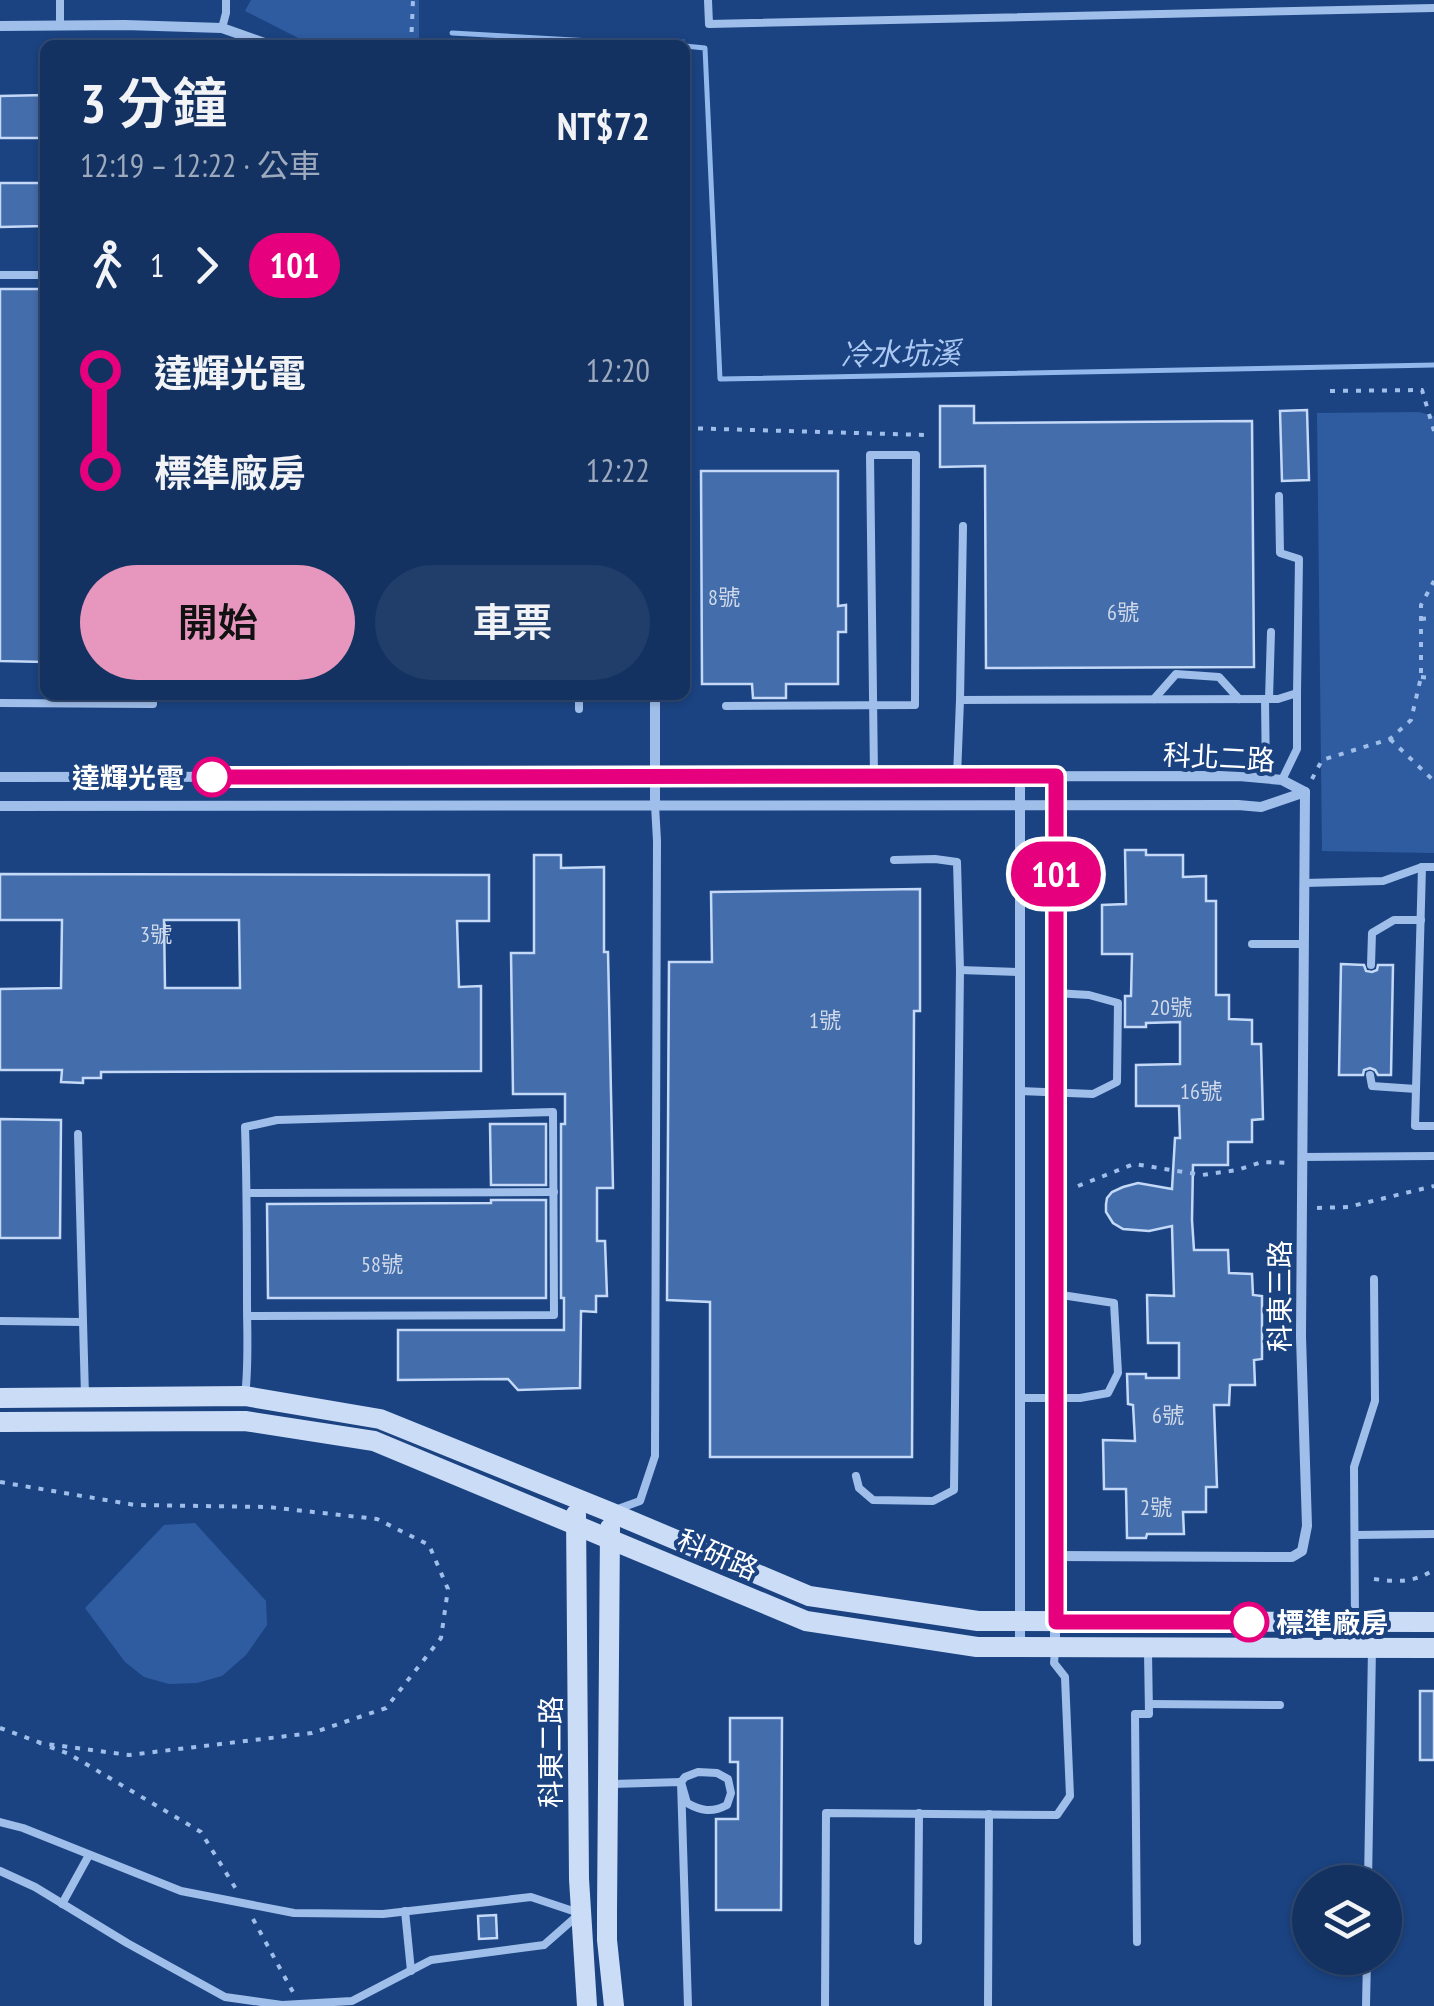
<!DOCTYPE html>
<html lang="zh-TW">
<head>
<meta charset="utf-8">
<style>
	:root { --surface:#143261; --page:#213e6a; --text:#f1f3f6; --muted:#9daabd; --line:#334d76; --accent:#e797bd }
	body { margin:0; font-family:"PT Sans Narrow","Noto Sans TC",sans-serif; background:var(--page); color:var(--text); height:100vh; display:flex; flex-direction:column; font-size:38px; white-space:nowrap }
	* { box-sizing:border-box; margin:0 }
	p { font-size:32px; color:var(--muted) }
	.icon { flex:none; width:55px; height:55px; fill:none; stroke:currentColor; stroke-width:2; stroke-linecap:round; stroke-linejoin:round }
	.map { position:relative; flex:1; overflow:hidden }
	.details { position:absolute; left:40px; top:40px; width:650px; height:660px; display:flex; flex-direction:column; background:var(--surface); border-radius:15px; box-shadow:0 2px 8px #0004,0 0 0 2px var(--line) }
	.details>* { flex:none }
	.badge { padding:0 20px; border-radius:32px; font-size:35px; line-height:65px }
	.fabs { position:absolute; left:1292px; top:1865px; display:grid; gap:20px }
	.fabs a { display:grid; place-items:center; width:110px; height:110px; border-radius:50%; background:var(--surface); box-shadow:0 2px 8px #0004,0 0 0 2px var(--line); font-size:50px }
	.map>.badge { position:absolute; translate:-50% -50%; box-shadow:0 0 0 5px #fff }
	.legs { display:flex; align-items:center; gap:15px; height:110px; padding:0 40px; font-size:32px }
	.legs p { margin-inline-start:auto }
	.headline { display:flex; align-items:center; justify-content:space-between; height:170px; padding:0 40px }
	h1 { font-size:55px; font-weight:600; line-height:75px }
	.action { display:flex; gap:20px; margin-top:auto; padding:20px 40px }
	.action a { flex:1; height:115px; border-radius:60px; background:var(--accent); color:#111; font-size:40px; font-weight:600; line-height:115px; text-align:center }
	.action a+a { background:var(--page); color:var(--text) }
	ul { padding:0 40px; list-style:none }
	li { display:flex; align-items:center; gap:35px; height:100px; font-size:38px }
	li i { display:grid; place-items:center; width:15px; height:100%; margin:0 12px; background:currentColor }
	li i::after { content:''; width:25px; height:25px; margin:-12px; border:8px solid; border-radius:50%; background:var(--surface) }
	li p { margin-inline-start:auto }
	li:first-child i { background:linear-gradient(#0000 50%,currentColor 0) }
	li:last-child i { background:linear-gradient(currentColor 50%,#0000 0) }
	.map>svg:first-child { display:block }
	.green { fill:#2f5ca0 }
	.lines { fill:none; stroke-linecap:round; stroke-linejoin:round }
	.stream { stroke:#92b8ec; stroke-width:5 }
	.building { fill:#446dab; stroke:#c4d9f7; stroke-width:2.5; fill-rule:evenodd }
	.path { stroke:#9fbeea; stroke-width:4; stroke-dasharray:5 8; stroke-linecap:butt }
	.lane { stroke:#9fbeea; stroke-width:8 }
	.street { stroke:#9fbeea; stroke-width:10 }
	.secondary { stroke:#cbdcf7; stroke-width:20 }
	.line-1-casing { stroke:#fff; stroke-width:22 }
	.line-1 { stroke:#e6007e; stroke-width:15 }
	.stop-1-dot { fill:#fff; stroke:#e6007e; stroke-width:5 }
	.labels { text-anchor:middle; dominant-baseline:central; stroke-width:8; stroke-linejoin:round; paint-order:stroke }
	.number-label { font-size:22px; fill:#d0daea }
	.street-label { font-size:28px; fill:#fff; stroke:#1b4381 }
	.stop-label { font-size:28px; font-weight:bold; fill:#fff; stroke:#1b4381; text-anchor:end }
	.water-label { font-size:30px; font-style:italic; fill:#abc8f2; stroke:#1b4381 }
</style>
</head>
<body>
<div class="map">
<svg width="1434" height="2006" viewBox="0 0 1434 2006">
	<rect width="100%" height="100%" fill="#1b4381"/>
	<!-- green -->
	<g class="green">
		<path d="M251,0H419V42L685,39V45H312L245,11Z"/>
		<path d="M685,47L690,332L685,324Z"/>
		<path d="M1419,412L1434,416V853L1322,851L1317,413Z"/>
		<path d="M195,1523L266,1601L267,1625L246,1655L222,1676L197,1683L169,1684L144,1677L125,1662L85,1608L164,1525Z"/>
	</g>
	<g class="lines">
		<!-- stream -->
		<g class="stream">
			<path d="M452,33L661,45"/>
			<path d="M685,46L705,48L720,379L1434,365"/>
		</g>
	</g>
	<!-- building -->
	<g class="building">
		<path d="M45,95V138H0V96Z"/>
		<path d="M0,183H45V226L0,227Z"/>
		<path d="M0,289H45V662L0,661Z"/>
		<path d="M940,406H974V423L1252,421L1254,667L986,668L985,466L940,467Z"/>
		<path d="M1307,410L1309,480L1282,481L1280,411Z"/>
		<path d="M701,471H838V606L846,605V632H838V684H786V698H753L752,684H702Z"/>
		<path d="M1125,850H1146V855H1183V877L1206,876V901H1216V995H1229V1019L1252,1020V1044H1261L1263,1119L1252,1120V1142H1228V1165H1193L1192,1220L1194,1250H1228L1229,1273L1252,1274L1253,1295L1262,1296V1359L1254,1360L1255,1385H1230L1229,1405H1214L1217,1487H1206V1512H1183L1184,1534H1147L1146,1538H1127L1126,1489H1104L1103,1440L1135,1441L1133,1405L1128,1404L1127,1374H1146V1378H1179V1343H1148L1147,1295L1174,1296L1172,1226L1149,1231L1123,1229L1113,1223L1106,1212V1204L1107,1198L1112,1192L1123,1187L1138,1183L1172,1189L1175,1138H1180L1179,1106H1136V1065L1180,1064V1022L1146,1023V1027H1125V996H1131L1132,954H1102V905L1126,904Z"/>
		<path d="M534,855H561V868L604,867V952H608L613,1188H597V1241H605L607,1296H596V1312L581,1311L580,1388L518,1390L508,1379L398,1380V1330H564V1298H561V1124H565V1094H513L511,953H534Z"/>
		<path d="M0,874L489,875V921H457L459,987L481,986V1071L101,1072V1078H83V1083L61,1082L62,1070H0V989L61,988L62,920H0ZM164,920H239L240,988H165Z"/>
		<path d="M920,889V1011H914L912,1457H710V1302L667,1300L669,962H712L711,892Z"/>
		<path d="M1341,964L1364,965L1366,971L1372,972L1377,970L1378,965H1393L1391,1075H1378L1375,1070L1370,1068L1364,1070L1363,1075H1339Z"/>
		<path d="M0,1119L61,1120L60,1238H0Z"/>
		<path d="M490,1124H546V1185H491Z"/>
		<path d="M491,1200H546V1298H268L267,1204L491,1203Z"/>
		<rect x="1420" y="1691" width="14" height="69"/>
		<path d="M730,1718H782L781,1910H716V1819H738V1762H730Z"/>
		<path d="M496,1915L497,1938L479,1939L478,1916Z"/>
	</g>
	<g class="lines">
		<!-- path -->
		<g class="path">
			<path d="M411,45L413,0"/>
			<path d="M1330,391L1422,390L1434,431"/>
			<path d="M685,428L926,435"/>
			<path d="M1421,619L1434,618"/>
			<path d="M1421,677L1434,678"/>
			<path d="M1390,739L1434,781"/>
			<path d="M1312,779L1322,760L1390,739L1411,720L1421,677V605L1434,581"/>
			<path d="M1078,1186L1134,1164L1202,1175L1237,1170L1262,1162L1290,1163"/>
			<path d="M1317,1208L1348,1207L1434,1186"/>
			<path d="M0,1482L135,1505L268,1507L377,1519L429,1545L448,1589L441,1638L386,1708L312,1733L129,1755L39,1743"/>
			<path d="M1374,1579C1398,1582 1412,1583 1434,1570"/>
			<path d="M0,1728L41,1743"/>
			<path d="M50,1747L69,1754L201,1832L236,1889"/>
			<path d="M253,1919L294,1994"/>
		</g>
		<!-- lane -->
		<g class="lane">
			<path d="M60,0V25"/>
			<path d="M708,0L709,24L1434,8"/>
			<path d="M222,28L226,13V0"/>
			<path d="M0,275H45"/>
			<path d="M579,695V709"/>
			<path d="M1154,699L1176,674L1219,677L1239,699"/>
			<path d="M1265,699L1266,778"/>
			<path d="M1269,699L1271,632"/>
			<path d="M960,700L963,526"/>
			<path d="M0,703L153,704V695"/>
			<path d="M726,706L915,705L916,455H870L874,776"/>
			<path d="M957,776L960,700L1278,699L1297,693L1299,559L1280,553L1279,496"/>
			<path d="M1282,780L1297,749V693"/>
			<path d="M1422,867L1415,1126H1434"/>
			<path d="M1304,883L1383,881L1422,867H1434"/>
			<path d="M1252,944H1304"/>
			<path d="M1371,965L1372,933L1394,920H1421"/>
			<path d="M960,970L1020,972"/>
			<path d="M1370,1075L1372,1086L1416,1089"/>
			<path d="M1020,1091L1093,1094L1117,1082L1118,1003L1089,995L1055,993"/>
			<path d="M78,1134L85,1396"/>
			<path d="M1302,1157L1434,1156"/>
			<path d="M247,1193L554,1192"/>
			<path d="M0,1321L82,1322"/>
			<path d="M245,1396C249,1364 247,1333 247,1301C247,1243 247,1185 245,1127L277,1120L553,1112L554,1315L247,1316"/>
			<path d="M1020,1398H1080L1108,1393L1118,1373L1114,1303L1055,1294"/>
			<path d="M856,1476L859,1488L873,1500L933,1501L954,1490L960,970L957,862L935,859L894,860"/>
			<path d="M615,1510L640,1501L655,1456L657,841L655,805"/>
			<path d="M1355,1535L1434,1534"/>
			<path d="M1355,1622L1354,1467L1375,1401L1374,1279"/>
			<path d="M1149,1704L1280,1705"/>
			<path d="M698,1772L717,1773L728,1779L731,1793L727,1805C712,1813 701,1811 687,1803L681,1782L685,1777Z"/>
			<path d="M612,1784L681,1782L688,2006"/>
			<path d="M0,1822L23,1828L181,1891L294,1913L383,1914L531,1897L576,1912"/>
			<path d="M0,1871L35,1887L127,1943L225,1997L282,2005L352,2001L431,1960L544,1945L577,1916"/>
			<path d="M1368,1882L1372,1648"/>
			<path d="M62,1904L89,1855"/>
			<path d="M405,1911L411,1971"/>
			<path d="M918,1941L919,1813"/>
			<path d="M1137,1942L1135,1714H1149L1148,1652"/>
			<path d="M825,2006L826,1813L1057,1815L1070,1796L1065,1677L1054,1663L1055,1651"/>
			<path d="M988,2006L989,1814"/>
			<path d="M1366,2006L1367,1958"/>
		</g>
		<!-- street -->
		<g class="street">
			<path d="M0,26L125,25L222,28L270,45"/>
			<path d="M655,695V805"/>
			<path d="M1020,776V1647"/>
			<path d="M1055,776V1647"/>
			<path d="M0,777L1239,776L1282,780L1305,792"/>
			<path d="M0,806L1238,805L1261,807L1305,792"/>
			<path d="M1055,1556L1292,1557L1302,1551L1307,1526L1301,1337L1305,792"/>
		</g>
		<!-- secondary -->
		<g class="secondary">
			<path d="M0,1398L245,1396L380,1419L610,1512L809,1596L978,1621L1434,1622"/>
			<path d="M0,1422L245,1421L374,1441L806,1621L977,1647L1434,1648"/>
			<path d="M576,1514L579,1879L587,2006"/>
			<path d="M610,1528L607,1913V1940L614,2006"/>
		</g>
	</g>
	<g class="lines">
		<!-- line-1 casing -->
		<g class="line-1-casing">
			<path id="line-1" d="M212,777L1056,776V1622H1249"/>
		</g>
		<!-- line-1 -->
		<use href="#line-1" class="line-1"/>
	</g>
	<!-- markers -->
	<g class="stop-1-dot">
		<circle cx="212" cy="777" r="18"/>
		<circle cx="1249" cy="1622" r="18"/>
	</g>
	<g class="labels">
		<!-- number labels -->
		<g class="number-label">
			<text x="724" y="597">8號</text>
			<text x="1123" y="612">6號</text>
			<text x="156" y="934">3號</text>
			<text x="1171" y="1007">20號</text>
			<text x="825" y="1020">1號</text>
			<text x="1201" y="1091">16號</text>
			<text x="382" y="1264">58號</text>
			<text x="1168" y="1415">6號</text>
			<text x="1156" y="1507">2號</text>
		</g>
		<!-- street labels -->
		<g class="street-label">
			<text transform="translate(1219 757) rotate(3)">科北二路</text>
			<text transform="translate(1279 1296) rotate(-90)">科東三路</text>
			<text transform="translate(718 1554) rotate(23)">科研路</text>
			<text transform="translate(550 1752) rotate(-90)">科東二路</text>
		</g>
		<!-- stop labels -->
		<g class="stop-label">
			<text x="184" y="777">達輝光電</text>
			<text x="1276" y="1622" text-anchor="start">標準廠房</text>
		</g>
		<!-- water labels -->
		<g class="water-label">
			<text transform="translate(900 353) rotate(-1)">冷水坑溪</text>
		</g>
	</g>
</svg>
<div class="fabs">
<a><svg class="icon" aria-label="layers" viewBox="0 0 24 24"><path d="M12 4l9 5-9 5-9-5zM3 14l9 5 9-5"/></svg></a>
</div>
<b class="badge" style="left:1056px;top:874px;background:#e6007e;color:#fff">101</b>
<section class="details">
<div class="headline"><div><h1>3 分鐘</h1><p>12:19 – 12:22 · 公車</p></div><b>NT$72</b></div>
<div class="legs"><svg class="icon" aria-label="walk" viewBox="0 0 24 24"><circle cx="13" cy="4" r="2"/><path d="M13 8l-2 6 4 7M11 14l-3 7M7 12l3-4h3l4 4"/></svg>1<svg class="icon" aria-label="forward" viewBox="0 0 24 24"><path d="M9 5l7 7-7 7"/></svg><b class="badge" style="background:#e6007e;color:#fff">101</b></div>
<ul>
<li><i style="color:#e6007e"></i><b>達輝光電</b><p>12:20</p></li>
<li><i style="color:#e6007e"></i><b>標準廠房</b><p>12:22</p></li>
</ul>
<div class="action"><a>開始</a><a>車票</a></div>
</section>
</div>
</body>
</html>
